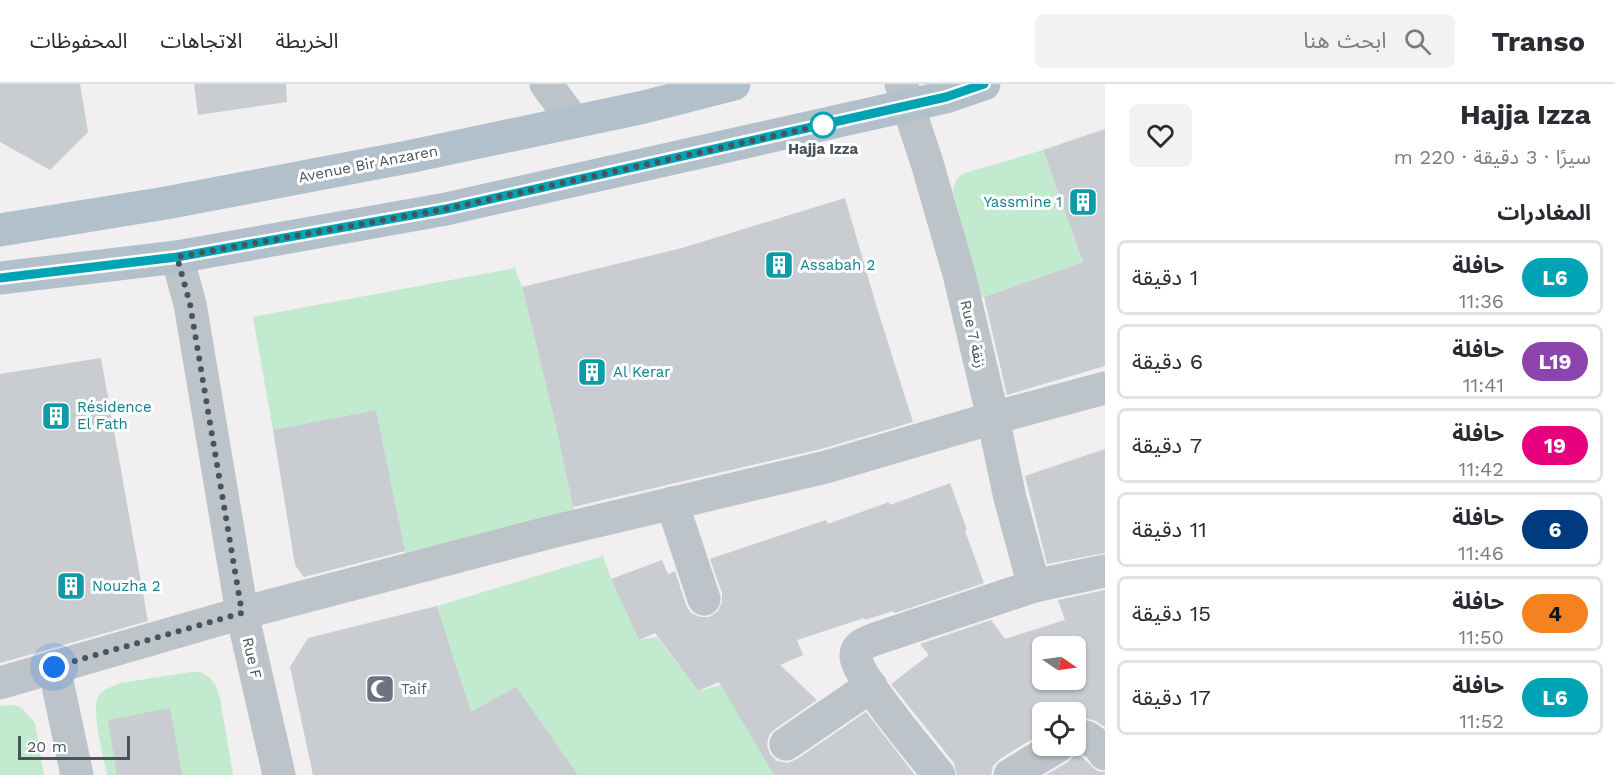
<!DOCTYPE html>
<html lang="ar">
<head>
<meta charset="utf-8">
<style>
	:root { --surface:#fff; --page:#f2f2f3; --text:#2b2b33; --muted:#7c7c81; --line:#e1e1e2 }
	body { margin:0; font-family:"Work Sans","Noto Sans Arabic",sans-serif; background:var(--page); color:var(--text); direction:rtl; height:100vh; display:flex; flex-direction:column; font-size:22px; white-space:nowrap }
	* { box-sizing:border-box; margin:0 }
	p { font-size:20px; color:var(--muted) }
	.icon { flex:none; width:33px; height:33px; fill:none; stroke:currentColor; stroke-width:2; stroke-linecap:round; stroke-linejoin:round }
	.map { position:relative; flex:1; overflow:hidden; direction:ltr }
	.details { display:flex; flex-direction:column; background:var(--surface); width:510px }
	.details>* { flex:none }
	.badge { padding:0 12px; border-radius:20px; font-size:21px; line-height:39px }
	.needle { width:39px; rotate:103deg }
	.buttons { position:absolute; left:1032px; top:552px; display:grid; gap:12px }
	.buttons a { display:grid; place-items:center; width:54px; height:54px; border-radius:9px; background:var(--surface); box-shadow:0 2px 4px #0004; font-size:30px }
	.scale { position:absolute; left:18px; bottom:15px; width:112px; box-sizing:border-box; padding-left:6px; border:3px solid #49535a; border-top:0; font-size:16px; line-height:21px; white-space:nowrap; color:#49535a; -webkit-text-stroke:4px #fff; paint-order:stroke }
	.you { position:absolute; width:30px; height:30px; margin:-15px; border:4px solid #fff; border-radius:50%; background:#1a73e8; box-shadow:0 0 0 9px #1a73e833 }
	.map>.badge { position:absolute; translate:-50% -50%; box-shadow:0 0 0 3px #fff }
	h2 { padding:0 24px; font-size:22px; line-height:54px }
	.round { display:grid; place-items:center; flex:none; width:63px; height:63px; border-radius:9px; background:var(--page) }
	.headline { display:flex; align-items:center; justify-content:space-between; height:102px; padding:0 24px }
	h1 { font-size:28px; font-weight:700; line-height:45px }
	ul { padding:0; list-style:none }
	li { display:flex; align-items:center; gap:18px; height:75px; margin:0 12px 9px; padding:0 12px; border:3px solid var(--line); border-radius:9px }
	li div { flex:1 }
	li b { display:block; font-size:22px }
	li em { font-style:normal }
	li .badge { min-width:66px; font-weight:700; text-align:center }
	header { display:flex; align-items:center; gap:36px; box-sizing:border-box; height:84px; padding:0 30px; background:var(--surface); border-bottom:2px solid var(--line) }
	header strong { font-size:28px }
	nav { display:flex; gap:33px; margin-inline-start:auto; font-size:21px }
	.search { width:420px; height:54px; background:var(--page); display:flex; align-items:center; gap:15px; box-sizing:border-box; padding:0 21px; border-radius:9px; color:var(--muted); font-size:22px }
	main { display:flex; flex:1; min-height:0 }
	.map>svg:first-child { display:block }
	.green { fill:#c1eace }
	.building { fill:#c9ccd1; fill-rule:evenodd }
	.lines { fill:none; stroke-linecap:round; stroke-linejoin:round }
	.minor { stroke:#bcc4ca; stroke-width:33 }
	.major { stroke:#b1c0cb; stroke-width:33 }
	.line-casing { stroke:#fff; stroke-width:14 }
	.line { stroke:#00a3b4; stroke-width:9 }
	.walk { stroke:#49535a; stroke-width:6; stroke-dasharray:0 10.8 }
	.stop-dot { fill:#fff; stroke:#00a3b4; stroke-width:3 }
	.labels { text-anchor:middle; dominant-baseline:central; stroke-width:6; stroke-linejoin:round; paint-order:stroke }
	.stop-label { font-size:15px; font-weight:bold; fill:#49535a; stroke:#fff }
	.street-label { font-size:15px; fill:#49535a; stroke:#fff }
	.culture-label { font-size:15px; fill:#0d838f; stroke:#fff; text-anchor:start }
	.worship-label { font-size:15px; fill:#5b616d; stroke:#fff; text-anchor:start }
</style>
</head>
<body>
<header>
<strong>Transo</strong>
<div class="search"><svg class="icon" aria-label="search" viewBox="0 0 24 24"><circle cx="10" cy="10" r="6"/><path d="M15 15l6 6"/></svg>ابحث هنا</div>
<nav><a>الخريطة</a><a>الاتجاهات</a><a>المحفوظات</a></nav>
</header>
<main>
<section class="details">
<div class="headline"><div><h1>Hajja Izza</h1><p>سيرًا · 3 دقيقة · 220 m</p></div><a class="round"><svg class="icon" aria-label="heart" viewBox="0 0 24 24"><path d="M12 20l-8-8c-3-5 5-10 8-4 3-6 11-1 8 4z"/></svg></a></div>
<h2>المغادرات</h2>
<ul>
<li><span class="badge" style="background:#00a3b4;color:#fff">L6</span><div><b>حافلة</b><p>11:36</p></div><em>1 دقيقة</em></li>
<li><span class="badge" style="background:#8e44ad;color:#fff">L19</span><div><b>حافلة</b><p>11:41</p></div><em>6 دقيقة</em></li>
<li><span class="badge" style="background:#e6007e;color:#fff">19</span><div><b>حافلة</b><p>11:42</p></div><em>7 دقيقة</em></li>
<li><span class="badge" style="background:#003b80;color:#fff">6</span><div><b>حافلة</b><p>11:46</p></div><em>11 دقيقة</em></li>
<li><span class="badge" style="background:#f58220;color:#111">4</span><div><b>حافلة</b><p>11:50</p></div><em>15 دقيقة</em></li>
<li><span class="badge" style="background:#00a3b4;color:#fff">L6</span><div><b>حافلة</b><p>11:52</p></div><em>17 دقيقة</em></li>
</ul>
</section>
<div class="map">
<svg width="1105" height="691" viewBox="0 0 1105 691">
	<rect width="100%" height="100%" fill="#f1efef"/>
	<!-- green -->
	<g class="green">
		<path d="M1043,66L1083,178L981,214L953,107L956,96L962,90Z"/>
		<path d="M515,184L522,203L556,342L575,432L408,474L405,468L376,326L273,346L253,233Z"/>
		<path d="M603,472L611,495L639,556L657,553L698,607L721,601L779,686L771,691H578L471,628L437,522Z"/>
		<path d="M191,588H200L208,592L215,600L220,614L233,691H107C104,674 90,625 99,611C104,605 113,602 120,599Z"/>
		<path d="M15,621L23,625L35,639L44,691H0V622Z"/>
	</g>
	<!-- building -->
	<g class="building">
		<path d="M0,0H80L88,48L50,86L0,58Z"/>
		<path d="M194,0H286L287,18L198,31Z"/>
		<path d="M1105,45V282L1007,311L984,213L1083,178L1043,66Z"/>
		<path d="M845,114L877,224L913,338L821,365L573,423L556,342L522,203L682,164Z"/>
		<path d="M101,274L148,537L0,579V290Z"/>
		<path d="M376,326L405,467L304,493L295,481L273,346Z"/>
		<path d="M1105,365V469L1047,480L1025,392Z"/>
		<path d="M950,399L967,446L965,447L984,499L895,529L893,527L865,536L864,534L797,556L803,571L780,581L817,616L775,645L769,651L767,661L770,670L777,677L788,679L797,675L866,628L915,691H774L719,598L698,607L655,549L639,556L611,495L662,476L668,490L675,487L686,521L691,529L700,533H709L718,527L722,518V509L710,475L826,436L828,440L889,418L890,421Z"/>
		<path d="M1105,506V643L1096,637L1085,634L1076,635V628H1042V649L1000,675L993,682L991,691H957L954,679L891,600L929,571L920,560L991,536L1005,555L1065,536L1058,516ZM1042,562H1076V596H1042Z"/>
		<path d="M437,522L471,628L516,603L578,691H313L290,583L308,554Z"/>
		<path d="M170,624L182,691H117L108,636Z"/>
		<path d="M1074,672H1081L1097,687L1105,688V691H1046L1068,678Z"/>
	</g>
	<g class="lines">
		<!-- minor -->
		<g class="minor">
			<path d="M546,0L574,38"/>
			<path d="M901,0L927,79L959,190L993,334L1010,414L1034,502"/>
			<path d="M177,173L190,220L242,529L279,691"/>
			<path d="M672,419L704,515"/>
			<path d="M54,583L77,691"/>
			<path d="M0,599L242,529L555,447L826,383L993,334L1105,304"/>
			<path d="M1076,654L1086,653L1098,661L1105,670"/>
			<path d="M786,660L871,602"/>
			<path d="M939,691C923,671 857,593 856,573C855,562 867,558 875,555L1034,502L1105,487"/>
			<path d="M1010,691L1058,662"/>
		</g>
		<!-- major -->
		<g class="major">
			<path d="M0,146L166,119L408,73L644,23L734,0"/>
			<path d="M0,194L177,173L446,125L946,13L984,0"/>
		</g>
	</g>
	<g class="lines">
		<!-- line casing -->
		<g class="line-casing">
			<path id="line" d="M0,194L177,173L446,125L946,13L984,0"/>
		</g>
		<!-- line -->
		<use href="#line" class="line"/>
		<!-- walk -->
		<path class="walk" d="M54,583L242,529L190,220L177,173L446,125L823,41"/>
	</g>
	<!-- icons -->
	<defs>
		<g id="building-square" transform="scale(1.5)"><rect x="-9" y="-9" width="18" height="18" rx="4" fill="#0f9aa8" stroke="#fff"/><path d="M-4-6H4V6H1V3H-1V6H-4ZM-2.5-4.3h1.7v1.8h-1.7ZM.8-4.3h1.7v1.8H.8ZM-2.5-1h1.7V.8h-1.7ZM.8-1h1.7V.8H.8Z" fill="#fff"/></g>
		<g id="mosque-square" transform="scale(1.5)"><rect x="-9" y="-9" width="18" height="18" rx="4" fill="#6b7280" stroke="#fff"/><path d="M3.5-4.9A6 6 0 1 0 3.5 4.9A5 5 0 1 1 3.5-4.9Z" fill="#fff"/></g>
	</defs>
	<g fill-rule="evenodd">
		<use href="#building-square" x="1083" y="118"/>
		<use href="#building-square" x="779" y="181"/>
		<use href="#building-square" x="592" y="288"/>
		<use href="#building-square" x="56" y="332"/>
		<use href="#building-square" x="71" y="502"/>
		<use href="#mosque-square" x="380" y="605"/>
	</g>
	<!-- markers -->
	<circle class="stop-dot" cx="823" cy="41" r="12"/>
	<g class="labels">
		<!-- stop labels -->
		<g class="stop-label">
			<text x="823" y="65">Hajja Izza</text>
		</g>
		<!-- street labels -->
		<g class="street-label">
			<text transform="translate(368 80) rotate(-11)">Avenue Bir Anzaren</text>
			<text transform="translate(973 250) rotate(77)">Rue 7 زنقة</text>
			<text transform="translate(252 574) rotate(77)">Rue F</text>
		</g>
		<!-- culture labels -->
		<g class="culture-label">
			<text x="1062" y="118" text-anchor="end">Yassmine 1</text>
			<text x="800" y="181">Assabah 2</text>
			<text x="613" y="288">Al Kerar</text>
			<text x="77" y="323">Résidence<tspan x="77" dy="17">El Fath</tspan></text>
			<text x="92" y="502">Nouzha 2</text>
		</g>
		<!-- worship labels -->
		<g class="worship-label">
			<text x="401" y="605">Taif</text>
		</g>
	</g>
</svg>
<div class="buttons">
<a><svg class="needle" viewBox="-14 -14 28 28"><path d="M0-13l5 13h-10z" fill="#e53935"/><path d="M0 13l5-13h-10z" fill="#7c7c81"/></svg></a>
<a><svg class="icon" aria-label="locate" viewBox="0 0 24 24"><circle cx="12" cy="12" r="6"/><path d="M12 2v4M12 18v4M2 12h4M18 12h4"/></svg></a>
</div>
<div class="scale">20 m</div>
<div class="you" style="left:54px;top:583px"></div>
</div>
</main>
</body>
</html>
